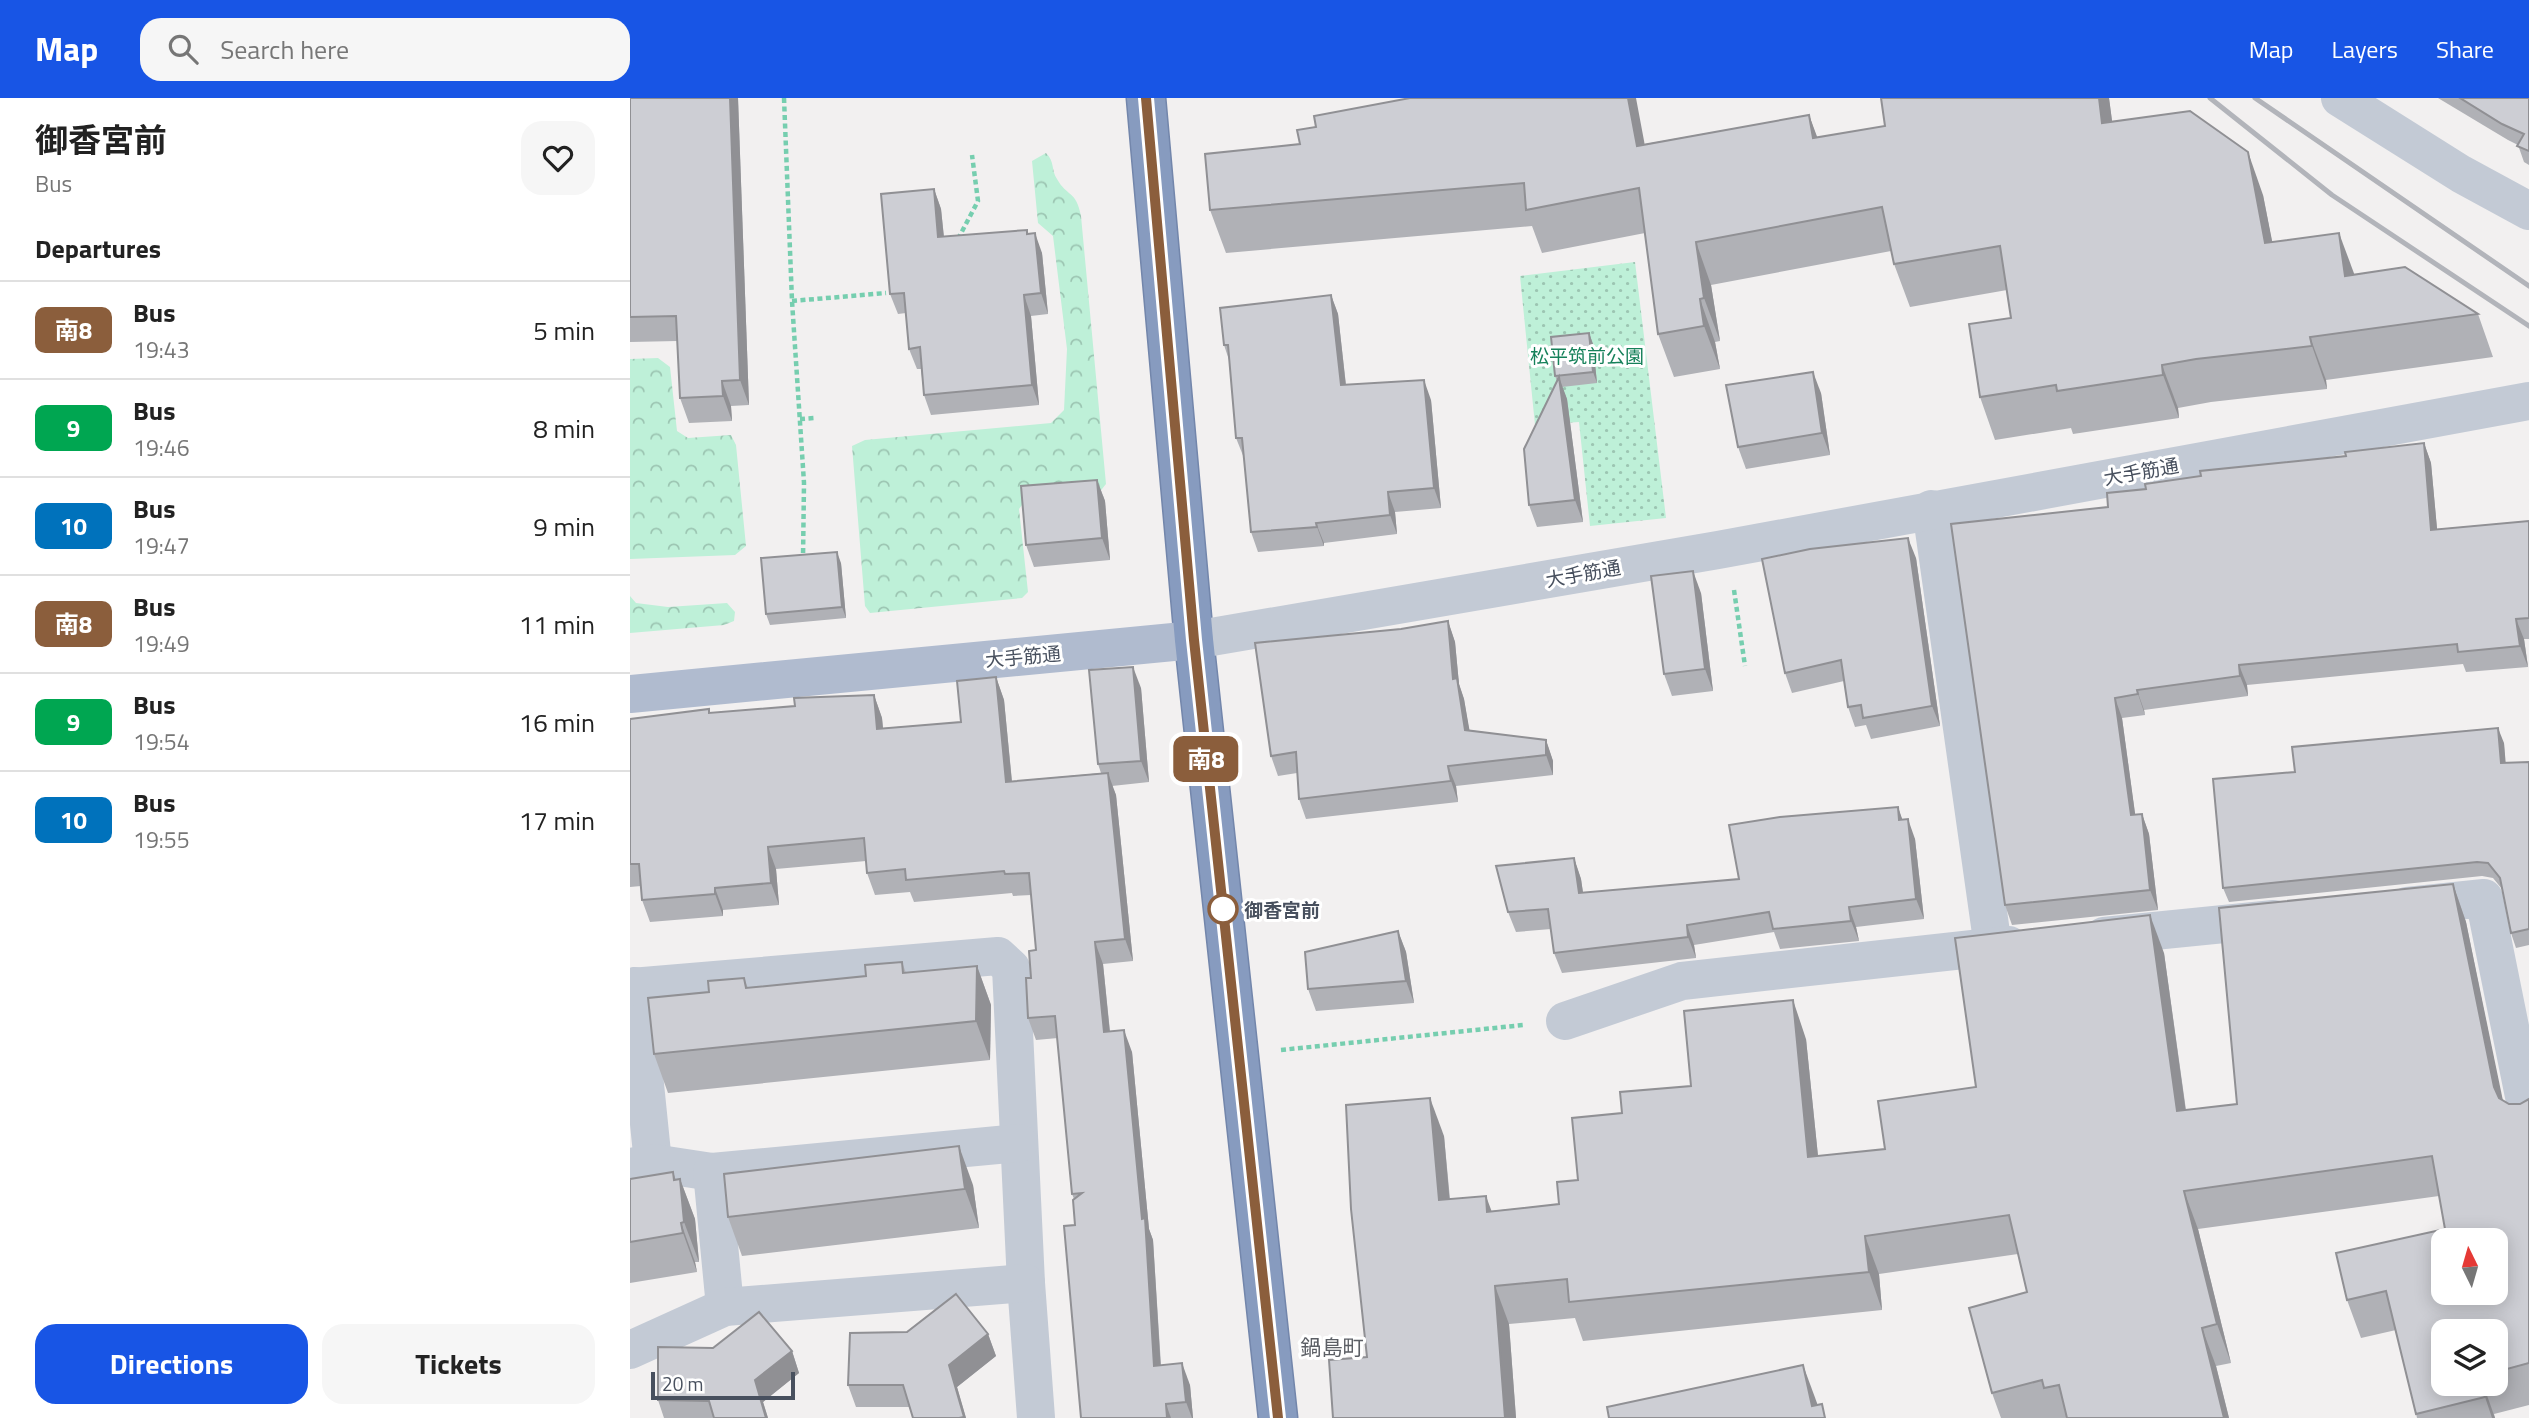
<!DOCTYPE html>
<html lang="en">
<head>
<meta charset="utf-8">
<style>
	:root { --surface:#fff; --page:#f6f6f6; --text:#222; --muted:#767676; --line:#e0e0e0; --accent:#1855e5 }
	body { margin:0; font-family:"Titillium Web","Noto Sans JP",sans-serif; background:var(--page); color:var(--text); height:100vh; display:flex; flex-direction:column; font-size:26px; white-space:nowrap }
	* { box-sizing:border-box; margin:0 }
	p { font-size:23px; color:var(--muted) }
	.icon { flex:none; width:38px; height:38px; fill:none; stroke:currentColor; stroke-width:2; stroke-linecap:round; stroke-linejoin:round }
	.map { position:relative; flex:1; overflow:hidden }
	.side { display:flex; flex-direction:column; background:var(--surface); width:630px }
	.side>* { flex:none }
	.badge { padding:0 14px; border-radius:10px; font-size:24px; line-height:46px }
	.needle { width:46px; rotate:355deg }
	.tools { position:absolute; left:1801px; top:1130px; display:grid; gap:14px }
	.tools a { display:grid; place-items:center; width:77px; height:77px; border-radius:14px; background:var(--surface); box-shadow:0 4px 18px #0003; font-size:35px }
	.scale { position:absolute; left:21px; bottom:18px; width:144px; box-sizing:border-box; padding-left:7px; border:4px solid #48505e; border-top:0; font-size:19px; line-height:24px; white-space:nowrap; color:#48505e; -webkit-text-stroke:5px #fff; paint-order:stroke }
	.map>.badge { position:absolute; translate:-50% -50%; box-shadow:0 0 0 4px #fff }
	h2 { padding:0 35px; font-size:26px; line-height:63px }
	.round { display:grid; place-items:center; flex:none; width:74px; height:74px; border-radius:21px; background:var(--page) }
	.summary { display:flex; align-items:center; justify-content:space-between; height:119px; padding:0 35px }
	h1 { font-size:33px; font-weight:700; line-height:52px }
	.primary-button { display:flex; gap:14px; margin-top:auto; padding:14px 35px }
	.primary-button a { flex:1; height:80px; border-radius:21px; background:var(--accent); color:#fff; font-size:28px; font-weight:700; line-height:80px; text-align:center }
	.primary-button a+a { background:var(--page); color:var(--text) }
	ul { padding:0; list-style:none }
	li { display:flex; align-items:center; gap:21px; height:98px; padding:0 35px; border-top:2px solid var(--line) }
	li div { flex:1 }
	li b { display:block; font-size:26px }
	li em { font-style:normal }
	li .badge { min-width:77px; font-weight:700; text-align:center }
	header { display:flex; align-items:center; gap:42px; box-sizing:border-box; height:98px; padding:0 35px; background:var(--accent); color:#fff }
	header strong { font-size:33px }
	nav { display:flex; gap:38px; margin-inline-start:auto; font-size:24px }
	.search { width:490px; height:63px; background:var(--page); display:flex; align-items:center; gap:18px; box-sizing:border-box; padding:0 24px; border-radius:21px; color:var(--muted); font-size:26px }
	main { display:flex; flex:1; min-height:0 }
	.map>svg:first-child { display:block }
	.forest { fill:url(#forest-crowns) }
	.park { fill:url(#park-dots) }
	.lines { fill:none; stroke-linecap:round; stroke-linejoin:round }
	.highway-casing { stroke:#7386ab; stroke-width:41 }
	.path { stroke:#76ceaf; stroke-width:4.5; stroke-dasharray:5 3.5; stroke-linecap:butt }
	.minor { stroke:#c3cad5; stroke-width:38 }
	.major { stroke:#b0bbcf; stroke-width:38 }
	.highway { stroke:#879bbf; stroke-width:38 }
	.rail { stroke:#b2b4ba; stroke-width:5 }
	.wall { fill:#b0b1b6; fill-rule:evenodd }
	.shaded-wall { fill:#909094 }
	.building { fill:#cdced4; stroke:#909094; stroke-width:2; fill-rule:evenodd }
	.line-casing { stroke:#fff; stroke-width:16 }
	.line { stroke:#8b5e3c; stroke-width:10 }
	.stop-dot { fill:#fff; stroke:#8b5e3c; stroke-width:3.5 }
	.labels { text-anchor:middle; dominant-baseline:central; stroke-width:6; stroke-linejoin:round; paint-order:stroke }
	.park-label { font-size:19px; fill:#16815a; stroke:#fff }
	.street-label { font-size:19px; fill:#48505e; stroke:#fff }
	.stop-label { font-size:19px; font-weight:bold; fill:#48505e; stroke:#fff; text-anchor:start }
	.neighbourhood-label { font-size:21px; fill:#5c5f65; stroke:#fff }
</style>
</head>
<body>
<header>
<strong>Map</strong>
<div class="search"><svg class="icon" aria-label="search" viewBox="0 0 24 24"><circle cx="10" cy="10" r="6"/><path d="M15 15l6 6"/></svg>Search here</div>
<nav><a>Map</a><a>Layers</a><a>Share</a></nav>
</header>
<main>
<section class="side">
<div class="summary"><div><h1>御香宮前</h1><p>Bus</p></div><a class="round"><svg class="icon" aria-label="heart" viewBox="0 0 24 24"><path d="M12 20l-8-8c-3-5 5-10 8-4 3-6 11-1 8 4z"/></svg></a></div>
<h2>Departures</h2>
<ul>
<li><span class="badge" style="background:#8b5e3c;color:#fff">南8</span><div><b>Bus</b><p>19:43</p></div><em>5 min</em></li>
<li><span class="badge" style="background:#00a651;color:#fff">9</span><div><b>Bus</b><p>19:46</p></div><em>8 min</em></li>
<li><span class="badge" style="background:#0072bc;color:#fff">10</span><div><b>Bus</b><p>19:47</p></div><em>9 min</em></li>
<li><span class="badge" style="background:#8b5e3c;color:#fff">南8</span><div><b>Bus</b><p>19:49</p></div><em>11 min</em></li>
<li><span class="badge" style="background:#00a651;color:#fff">9</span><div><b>Bus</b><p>19:54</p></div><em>16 min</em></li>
<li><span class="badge" style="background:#0072bc;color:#fff">10</span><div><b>Bus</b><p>19:55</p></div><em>17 min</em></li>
</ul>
<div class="primary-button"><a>Directions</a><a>Tickets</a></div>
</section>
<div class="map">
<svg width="1899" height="1320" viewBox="0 0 1899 1320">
	<defs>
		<pattern id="forest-crowns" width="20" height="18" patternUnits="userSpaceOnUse" patternTransform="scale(1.75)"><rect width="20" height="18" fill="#bef0d8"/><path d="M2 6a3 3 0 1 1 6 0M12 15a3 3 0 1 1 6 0" fill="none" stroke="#9cc5b2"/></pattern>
		<pattern id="park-dots" width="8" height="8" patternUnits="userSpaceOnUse" patternTransform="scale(1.75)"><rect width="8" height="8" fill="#bef0d8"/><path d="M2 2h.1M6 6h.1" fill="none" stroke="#9cc5b2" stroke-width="1.8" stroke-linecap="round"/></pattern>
	</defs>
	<rect width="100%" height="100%" fill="#f2f0f0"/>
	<!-- forest -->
	<g class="forest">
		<path d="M416,55C425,64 421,72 427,81C437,99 446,92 451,118L476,386L468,396L395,403L389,411L398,494L392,500L240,515L235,508L222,348L235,342L421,325L434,312L437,251L423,138L408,125L402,63Z"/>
		<path d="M28,260L40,269L47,333L58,340L101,337L106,347L116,448L105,457L0,461V261Z"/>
		<path d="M0,498L6,505L38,509L97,505L105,514L104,523L94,527L0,535Z"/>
	</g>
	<!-- park -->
	<path class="park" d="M1005,164L1036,420L960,428L949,324L905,327L890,178Z"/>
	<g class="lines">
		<!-- highway casing -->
		<g class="highway-casing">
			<path id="highway" d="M516,0L564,542L648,1320"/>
		</g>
		<!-- path -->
		<g class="path">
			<path d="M154,0L162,203L174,385L173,461"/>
			<path d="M328,141L348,103L342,57"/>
			<path d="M162,203L256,195"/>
			<path d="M170,321L184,320"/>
			<path d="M1104,492L1115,568"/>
			<path d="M651,952L893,927"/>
		</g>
		<!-- minor -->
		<g class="minor">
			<path d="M1710,0L1831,76L1899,113"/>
			<path d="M1301,411L1363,849"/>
			<path d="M564,542L1088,452L1899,303"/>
			<path d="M1777,808L1854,800L1899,1023"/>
			<path d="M1474,838L1644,821"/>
			<path d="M5,888L23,1065"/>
			<path d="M0,889L368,858L381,870L396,1185L406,1320"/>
			<path d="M935,923L1052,883L1379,847"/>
			<path d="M0,1069L23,1065L82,1074L389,1045"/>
			<path d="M82,1074L95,1209"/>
			<path d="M0,1252L95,1209L396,1185"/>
		</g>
		<!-- major -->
		<path class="major" d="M0,596L564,542"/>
		<!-- highway -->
		<use href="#highway" class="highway"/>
		<!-- rail -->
		<g class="rail">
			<path d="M1580,0L1702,97L1899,228"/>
			<path d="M1625,0L1899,188"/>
		</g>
	</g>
	<!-- wall -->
	<g class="wall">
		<path d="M0,0H108L119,307L101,308L102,323L59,325L50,300L47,243L0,244Z"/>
		<path d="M1479,0L1482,23L1633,97L1642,144L1724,176L1848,216L1863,259L1696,282L1697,291L1581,304L1548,310L1549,320L1443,336L1441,330L1365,342L1350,299L1381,220L1377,192L1280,209L1264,166L1261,153L1081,187L1090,243L1085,244L1090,271L1044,279L1028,236L1015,135L912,155L902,128L596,155L580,112L1015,46L1179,17L1187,40Z"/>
		<path d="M1808,0H1899V67L1894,64L1888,47L1878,42Z"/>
		<path d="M304,91L311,111L314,139L398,136L412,155L418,216L401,218L409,307L301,317L294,297L291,271H287L279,251L276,215L268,216L260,196Z"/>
		<path d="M701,197L708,216L716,287L801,302L811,410L765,414L767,436L694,445V448L628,454L621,434L614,360L606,340L599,262L594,247Z"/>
		<path d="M959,235L963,246L967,285L932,289L937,301L953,424L907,429L899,407L927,283L925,278Z"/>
		<path d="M1191,295L1200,357L1116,371L1108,349Z"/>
		<path d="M1794,345L1801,365L1807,431L1899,423V541H1894L1898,569L1836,574L1833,566L1617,587L1618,598L1514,612L1515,617L1492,620L1505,716H1512L1519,736L1528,812L1382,827L1375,807L1478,409L1516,391Z"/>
		<path d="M467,382L475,403L480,462L404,469L396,447Z"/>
		<path d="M1286,460L1310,628L1241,641L1236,627L1225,629L1218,609L1214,583L1162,595L1155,575Z"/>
		<path d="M211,465L216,520L140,527L136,516Z"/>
		<path d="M1071,495L1083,593L1042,598L1034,576Z"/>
		<path d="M818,523L825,544L829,586L834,601L839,632L916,642L923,663V677L826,688L828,704L676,721L669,701L667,675L648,678L641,658L771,531Z"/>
		<path d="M366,579L374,602L382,683L471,675L468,666L511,590L519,684L482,688L486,697L503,863L473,866L480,933L502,954L519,1131L523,1142L531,1267L560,1287L563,1320H451L444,1101L442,1096L428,940L406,942L398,920L401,880L406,852L401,797L383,798L382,795L284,804L280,794L245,797L237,775L236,763L146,771L149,807L93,812V818L20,824L12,802L11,788L0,789V621L165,608L244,597L252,620L253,630L331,624Z"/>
		<path d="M1874,645L1875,665L1899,664V847L1886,850L1881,835L1872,791L1863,780L1852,778L1599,804L1593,790L1665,674Z"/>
		<path d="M1268,709L1272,722L1285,741L1294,821L1226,829L1229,843L1150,851L1144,834L1064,847L1066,860L932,875L924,855L921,831L886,834L878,814L944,760L951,781L953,795L1109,781Z"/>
		<path d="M1823,786L1836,824L1872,1002L1879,1006H1890L1899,1001V1307L1864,1316L1865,1320H1787L1766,1232L1731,1240L1717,1202L1815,1131L1809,1098L1568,1131L1601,1265L1586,1268L1599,1320H1371L1362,1295L1397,1194L1388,1156L1249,1176L1252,1212L953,1243L945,1220L879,1226L886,1320H703L737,1259L814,1038L820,1101L861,1113L929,1106L948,1082L992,1015L1061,988L1176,941L1188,1058L1255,1051L1346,989L1534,855L1556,1012L1607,1006ZM1866,1234V1286H1813Z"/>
		<path d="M768,833L776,854L784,905L686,913L678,891Z"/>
		<path d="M272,864L276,875L347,868L361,907L360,962L38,995L24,956L79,894L114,880L118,890L236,878Z"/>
		<path d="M0,1081H50L65,1121L69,1164H65L67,1174L0,1185Z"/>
		<path d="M343,1087L349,1130L112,1158L98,1119Z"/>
		<path d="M358,1236L366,1258L327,1289L336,1320H283L280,1309H226L218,1287Z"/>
		<path d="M162,1253L169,1275L133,1304L138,1320H34L28,1302Z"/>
	</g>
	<!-- shaded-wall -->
	<g class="shaded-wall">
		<path d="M100,0H108L119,307L110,282Z"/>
		<path d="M998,0H1006L1023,91L1007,48Z"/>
		<path d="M1469,0H1479L1488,68L1472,25Z"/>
		<path d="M1179,17L1195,60L1183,40Z"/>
		<path d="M1618,54L1633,97L1651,188L1635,145Z"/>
		<path d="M304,91L311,111L316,160L308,139Z"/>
		<path d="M405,135L412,155L418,216L411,195Z"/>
		<path d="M1709,135L1725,178H1715Z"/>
		<path d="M1066,144L1081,187L1090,243L1074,200Z"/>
		<path d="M394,197L401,218L409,307L402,287Z"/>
		<path d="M701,197L708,216L718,307L711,287Z"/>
		<path d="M1070,201L1085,244L1090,271L1074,228Z"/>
		<path d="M959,235L963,246L967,285L963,274Z"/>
		<path d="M1680,239L1696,282L1697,291L1682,248Z"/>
		<path d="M1532,267L1548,310L1549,320L1533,277Z"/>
		<path d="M1183,274L1191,295L1200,357L1192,335Z"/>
		<path d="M929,279L937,301L953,424L945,402Z"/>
		<path d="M794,282L801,302L811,410L804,390Z"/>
		<path d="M92,283L101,308L102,323L93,298Z"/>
		<path d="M1794,345L1801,365L1809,452L1801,432Z"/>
		<path d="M467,382L475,403L480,462L472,440Z"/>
		<path d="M758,394L765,414L767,436L760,417Z"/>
		<path d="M686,425L694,445V448L687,429Z"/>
		<path d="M1278,440L1286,460L1310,628L1302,608Z"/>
		<path d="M207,454L211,465L216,520L212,509Z"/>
		<path d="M1063,473L1071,495L1083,593L1075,571Z"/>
		<path d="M1886,521L1894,541L1898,569L1890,548Z"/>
		<path d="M818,523L825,544L829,586L834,601L843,652L835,632L823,581Z"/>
		<path d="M1609,567L1617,587L1618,598L1610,578Z"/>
		<path d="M503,569L511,590L519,684L511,663Z"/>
		<path d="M366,579L374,602L384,706L376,684Z"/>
		<path d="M1507,592L1514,612L1515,617L1508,596Z"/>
		<path d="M244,597L252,620L255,653L247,631Z"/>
		<path d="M1485,600L1492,620L1508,737L1501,717Z"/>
		<path d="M1868,630L1874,645L1877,680L1871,665Z"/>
		<path d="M916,642L923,663V677L916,657Z"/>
		<path d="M818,668L826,688L828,704L821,683Z"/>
		<path d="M478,675L486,697L503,863L495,841Z"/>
		<path d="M1268,709L1275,729L1269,722Z"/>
		<path d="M1512,716L1519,736L1528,812L1520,792Z"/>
		<path d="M1278,721L1285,741L1294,821L1286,801Z"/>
		<path d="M138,749L146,771L149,807L141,785Z"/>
		<path d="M944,760L951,781L956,815L949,795Z"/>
		<path d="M1823,786L1836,824L1878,1027L1864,989Z"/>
		<path d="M85,790L93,812V818L85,796Z"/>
		<path d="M1219,809L1226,829L1229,843L1221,823Z"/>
		<path d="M1520,817L1534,855L1561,1051L1547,1013Z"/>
		<path d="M1057,827L1064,847L1066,860L1058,839Z"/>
		<path d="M768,833L776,854L784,905L776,883Z"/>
		<path d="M465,844L473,866L482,956L474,934Z"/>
		<path d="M347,868L361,907L360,962L346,923Z"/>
		<path d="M1163,902L1176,941L1192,1097L1178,1059Z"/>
		<path d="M494,932L502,954L519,1131L523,1142L532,1290L524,1268Z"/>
		<path d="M800,1000L814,1038L823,1141L809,1102Z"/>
		<path d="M329,1048L343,1087L349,1130L335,1091Z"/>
		<path d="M43,1074L52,1100L50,1081L65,1121L69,1164L54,1124Z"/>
		<path d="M1554,1093L1568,1131L1601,1265L1587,1226Z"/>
		<path d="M856,1098L870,1136L857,1114Z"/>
		<path d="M51,1125L65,1164L67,1174L53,1135Z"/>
		<path d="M1235,1138L1249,1176L1252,1212L1239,1174Z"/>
		<path d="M865,1188L879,1226L886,1320H875Z"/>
		<path d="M1572,1230L1586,1268L1599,1320H1594Z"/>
		<path d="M358,1236L366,1258L327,1289L336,1320H334L319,1267Z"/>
		<path d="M162,1253L169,1275L133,1304L138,1320H136L125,1282Z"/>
		<path d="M552,1265L560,1287L563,1320H562L556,1304Z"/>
		<path d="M1173,1267L1187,1305L1190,1320L1182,1308Z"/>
		<path d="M1852,1286H1853L1865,1320H1862L1855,1299Z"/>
		<path d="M536,1306L541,1320H537Z"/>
	</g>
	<!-- building -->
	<g class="building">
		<path d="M0,0H100L110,282L92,283L93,298L50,300L46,218L0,219Z"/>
		<path d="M780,0H998L1007,48L1179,17L1183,40L1255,28L1251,0H1469L1472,25L1560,13L1618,54L1635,145L1709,135L1715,178L1775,169L1848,216L1680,239L1682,248L1566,261L1532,267L1533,277L1427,293L1426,287L1350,299L1339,226L1381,220L1370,148L1264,166L1252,109L1066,144L1074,200L1070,201L1074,228L1028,236L1009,90L896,112L894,85L580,112L575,56L670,46L667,32L686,29L684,18Z"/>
		<path d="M1830,0H1899V53L1887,48L1894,36L1872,26Z"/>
		<path d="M304,91L308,139L397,132V136L405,135L411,195L394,197L402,287L294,297L290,249L279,251L274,195L260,196L251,96Z"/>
		<path d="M701,197L711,287L794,282L804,390L758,394L760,417L686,425L687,429L621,434L612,340H606L598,247H594L590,210Z"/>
		<path d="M959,235L963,274L925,278L921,239Z"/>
		<path d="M1183,274L1192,335L1108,349L1096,287Z"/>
		<path d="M929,279L945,402L899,407L894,351Z"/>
		<path d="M1794,345L1801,432L1899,423V520L1886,521L1890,548L1828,554L1827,546L1609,567L1610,578L1507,592L1508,596L1485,600L1501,717L1512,716L1520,792L1375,807L1321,426L1478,409L1477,395L1516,391L1515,386L1571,378L1570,373L1716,358L1715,354Z"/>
		<path d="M467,382L472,440L396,447L391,388Z"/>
		<path d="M1278,440L1302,608L1233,620L1231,607L1218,609L1211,562L1155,575L1132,461L1180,451Z"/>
		<path d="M207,454L212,509L136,516L131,460Z"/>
		<path d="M1063,473L1075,571L1034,576L1021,478Z"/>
		<path d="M818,523L823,581L827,580L835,632L916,642V657L818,668L821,683L669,701L666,654L641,658L625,545L771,531Z"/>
		<path d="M503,569L511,663L468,666L459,572Z"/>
		<path d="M366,579L376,684L478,675L495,841L465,844L474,934L494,932L512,1121L515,1120L524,1268L552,1265L556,1304L536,1306L537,1320H451L434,1128L445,1127L443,1102L452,1095L442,1096L425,918L398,920L396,880H401L399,853L406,852L399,775L375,776L374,773L276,782L275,771L237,775L234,740L138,749L141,785L85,790V796L12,802L9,766H0V621L79,611V615L165,608L164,600L244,597L247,631L331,624L327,583Z"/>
		<path d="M1868,630L1871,665L1899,664V831L1881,835L1870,780L1858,765L1847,764L1593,790L1583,681L1665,674L1662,649Z"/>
		<path d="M1268,709L1269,722L1278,721L1286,801L1219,809L1221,823L1143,831L1139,814L1057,827L1058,839L924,855L918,811L878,814L866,768L944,760L949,795L1109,781L1099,727L1150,719Z"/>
		<path d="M1823,786L1864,989L1869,1000L1879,1006H1890L1899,1001V1265L1866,1274V1234H1813V1286H1852L1855,1299L1786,1316L1756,1193L1717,1202L1706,1155L1815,1131L1802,1058L1554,1093L1587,1226L1572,1230L1594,1320H1437L1429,1287L1414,1290L1412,1282L1362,1295L1339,1210L1397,1194L1379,1117L1235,1138L1239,1174L939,1204L937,1181L865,1188L875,1320H703L699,1262L737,1259L721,1111L716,1007L800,1000L809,1102L856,1098L857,1114L929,1106L927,1084L948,1082L942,1020L992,1015L990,994L1061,988L1054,913L1163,902L1178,1059L1255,1051L1248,1003L1346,989L1325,840L1520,817L1547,1013L1607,1006L1589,810ZM1813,1143H1866V1195H1813Z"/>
		<path d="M768,833L776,883L678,891L675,854Z"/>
		<path d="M272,864L273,875L347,868L346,923L24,956L18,900L79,894L78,883L114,880L116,890L236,878L235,867Z"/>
		<path d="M329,1048L335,1091L98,1119L94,1076Z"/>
		<path d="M43,1074L44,1082L50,1081L54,1124L51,1125L53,1135L0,1144V1081Z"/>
		<path d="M326,1196L358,1236L319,1267L334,1319L329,1320H283L273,1287H218L220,1235L277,1234Z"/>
		<path d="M129,1214L162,1253L125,1282L136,1320H84L79,1303L28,1302V1249L83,1250Z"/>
		<path d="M1173,1267L1182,1308L1192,1306L1195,1320H979L977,1309Z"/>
	</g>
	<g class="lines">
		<!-- line casing -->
		<g class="line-casing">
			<path id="line" d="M516,0L564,542L648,1320"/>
		</g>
		<!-- line -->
		<use href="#line" class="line"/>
	</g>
	<!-- markers -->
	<circle class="stop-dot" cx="593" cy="811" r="14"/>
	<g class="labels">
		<!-- park labels -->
		<g class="park-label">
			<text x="957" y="257">松平筑前公園</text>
		</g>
		<!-- street labels -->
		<g class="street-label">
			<text transform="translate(1511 373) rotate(-10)">大手筋通</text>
			<text transform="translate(953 475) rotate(-10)">大手筋通</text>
			<text transform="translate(393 558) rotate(-5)">大手筋通</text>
		</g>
		<!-- stop labels -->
		<g class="stop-label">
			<text x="614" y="811">御香宮前</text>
		</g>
		<!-- neighbourhood labels -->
		<g class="neighbourhood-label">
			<text x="702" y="1249">鍋島町</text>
		</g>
	</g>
</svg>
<div class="tools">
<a><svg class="needle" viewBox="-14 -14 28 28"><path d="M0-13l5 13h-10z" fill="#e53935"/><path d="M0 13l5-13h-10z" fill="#767676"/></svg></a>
<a><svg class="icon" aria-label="layers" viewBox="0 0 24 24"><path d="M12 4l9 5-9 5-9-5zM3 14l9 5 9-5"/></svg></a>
</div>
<div class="scale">20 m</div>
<b class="badge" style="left:576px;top:661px;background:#8b5e3c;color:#fff">南8</b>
</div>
</main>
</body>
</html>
